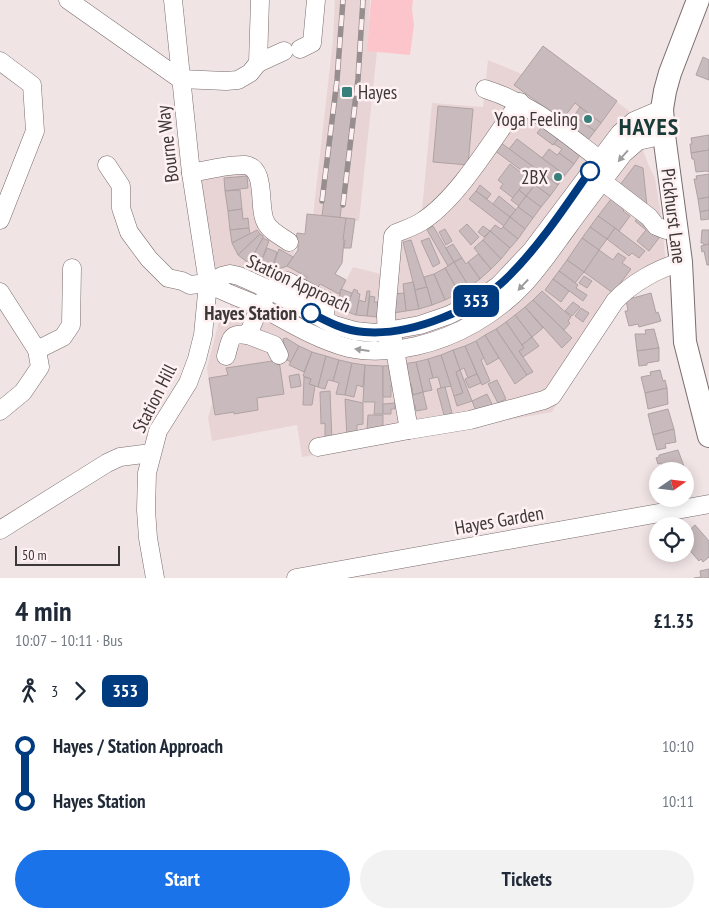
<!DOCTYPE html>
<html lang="en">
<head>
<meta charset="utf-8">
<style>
	:root { --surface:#fff; --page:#f2f2f3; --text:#1f2937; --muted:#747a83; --accent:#1a73e8 }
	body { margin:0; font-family:"PT Sans Narrow",sans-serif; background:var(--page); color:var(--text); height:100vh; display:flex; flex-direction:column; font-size:19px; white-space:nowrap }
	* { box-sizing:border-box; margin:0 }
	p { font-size:16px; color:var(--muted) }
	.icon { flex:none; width:28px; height:28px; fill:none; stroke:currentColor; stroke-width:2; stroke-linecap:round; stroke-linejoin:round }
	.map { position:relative; height:578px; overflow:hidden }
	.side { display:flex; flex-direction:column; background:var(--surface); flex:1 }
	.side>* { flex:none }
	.badge { padding:0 10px; border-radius:8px; font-size:18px; line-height:32px }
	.needle { width:32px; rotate:76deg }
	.fabs { position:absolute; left:649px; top:462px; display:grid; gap:10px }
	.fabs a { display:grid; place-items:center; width:45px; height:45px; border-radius:50%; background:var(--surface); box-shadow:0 2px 12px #0003; font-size:25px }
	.scale { position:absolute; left:15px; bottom:12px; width:105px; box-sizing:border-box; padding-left:5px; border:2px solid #3d3838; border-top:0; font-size:14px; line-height:18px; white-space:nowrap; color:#3d3838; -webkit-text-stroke:4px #fff1f2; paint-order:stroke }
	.map>.badge { position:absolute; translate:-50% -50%; box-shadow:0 0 0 2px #fff }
	.legs { display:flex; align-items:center; gap:8px; height:55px; padding:0 15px; font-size:16px }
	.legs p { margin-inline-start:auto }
	.head { display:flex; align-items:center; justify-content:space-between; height:85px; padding:0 15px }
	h1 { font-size:28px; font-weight:600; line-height:38px }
	.primary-button { display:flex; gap:10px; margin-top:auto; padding:10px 15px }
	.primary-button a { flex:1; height:58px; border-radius:30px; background:var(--accent); color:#fff; font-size:20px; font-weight:600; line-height:58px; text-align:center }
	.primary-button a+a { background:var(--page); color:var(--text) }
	ul { padding:0 15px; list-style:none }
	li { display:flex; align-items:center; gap:18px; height:55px; font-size:19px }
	li i { display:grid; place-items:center; width:8px; height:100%; margin:0 6px; background:currentColor }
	li i::after { content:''; width:12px; height:12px; margin:-6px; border:4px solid; border-radius:50%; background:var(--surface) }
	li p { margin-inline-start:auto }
	li:first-child i { background:linear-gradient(#0000 50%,currentColor 0) }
	li:last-child i { background:linear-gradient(currentColor 50%,#0000 0) }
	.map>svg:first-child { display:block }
	.built { fill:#e9d4d5 }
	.green { fill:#fbc5cb }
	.building { fill:#c9bbbd; stroke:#afa2a3 }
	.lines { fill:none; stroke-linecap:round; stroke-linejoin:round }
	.minor-casing { stroke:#796d6e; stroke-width:19 }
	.major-casing { stroke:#796d6e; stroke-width:24 }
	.minor { stroke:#fff; stroke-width:18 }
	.major { stroke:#fff; stroke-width:22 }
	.rail-casing { stroke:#978e8f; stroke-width:5.5 }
	.rail { stroke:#fff1f2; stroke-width:4; stroke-dasharray:11; stroke-linecap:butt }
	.oneway { fill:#9e9c9c }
	.line-1-casing { stroke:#fff; stroke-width:11 }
	.line-1 { stroke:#003b80; stroke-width:8 }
	.poi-dot { fill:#377f7a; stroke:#fff1f2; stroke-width:2 }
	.stop-1-dot { fill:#fff; stroke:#003b80; stroke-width:2.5 }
	.labels { text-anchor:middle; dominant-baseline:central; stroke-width:5; stroke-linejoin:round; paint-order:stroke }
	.poi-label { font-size:19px; fill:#3d3838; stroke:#fff1f2; text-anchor:end }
	.street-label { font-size:19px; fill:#3d3838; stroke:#fff1f2 }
	.stop-label { font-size:19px; font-weight:bold; fill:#3d3838; stroke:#fff1f2; text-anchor:end }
	.district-label { font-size:24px; font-weight:bold; letter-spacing:1px; fill:#193b38; stroke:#fff1f2 }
</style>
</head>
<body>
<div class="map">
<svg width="709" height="578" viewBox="0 0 709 578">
	<rect width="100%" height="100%" fill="#f1e4e5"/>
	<!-- built -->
	<g class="built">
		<path d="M335,0H370L368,50L377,51L359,221L313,216L333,40Z"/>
		<path d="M543,46L629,111L648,164L655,178L662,222L667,278L648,283L612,312L552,412L302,457L297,425L212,441L208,418L212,403L207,368L219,321L225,314L233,312L213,262L201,181L202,178L248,172L263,229L295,252L287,266L307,277L305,280L318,287L320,284L339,294L353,267L389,276V227L407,222L422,210L432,103L483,107L488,60L522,74Z"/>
	</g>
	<!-- green -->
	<path class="green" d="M371,0H413L412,9L414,25L410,55L367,51Z"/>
	<!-- building -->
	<g class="building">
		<path d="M543,46L617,101L601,123L575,103L562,120L514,85Z"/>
		<path d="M703,57L709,60V80L696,75Z"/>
		<path d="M338,89L354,91L340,218L322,216Z"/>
		<path d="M438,106L473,109L468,165L433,162Z"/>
		<path d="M580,107L601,123L595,131L574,116Z"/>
		<path d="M574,116L595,131L588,140L567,125Z"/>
		<path d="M544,124L560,136L553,145L537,133Z"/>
		<path d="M709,135V150L691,153L690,144H692L691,138Z"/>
		<path d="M560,136L582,152L574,164L559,153L562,149L554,144Z"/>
		<path d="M517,139L565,175L558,185L509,149Z"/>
		<path d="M500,142L543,174L537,182L494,150Z"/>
		<path d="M549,149L557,155L559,153L574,164L565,175L542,158Z"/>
		<path d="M709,150V172L707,171L696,172L694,159H692L691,153Z"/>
		<path d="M510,164L528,178L513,198L500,188L503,184L498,180Z"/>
		<path d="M635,165L643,168L647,206L620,185Z"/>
		<path d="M543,174L558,185L550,196L535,185Z"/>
		<path d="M709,174V197L698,199L694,179H697L696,176Z"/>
		<path d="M247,176L248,188L225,191L224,178Z"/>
		<path d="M527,180L534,186L526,196L519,190Z"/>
		<path d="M480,185L491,194L487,199L476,191Z"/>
		<path d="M535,185L550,196L541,207L526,196Z"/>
		<path d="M240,190L242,209L228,211L225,191Z"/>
		<path d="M519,190L526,196L519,206L511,200Z"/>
		<path d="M476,191L510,217L504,226L469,199Z"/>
		<path d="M499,196L516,210L510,217L493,204Z"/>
		<path d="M526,196L541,207L533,218L518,207Z"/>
		<path d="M709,197V210L700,212L698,199Z"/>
		<path d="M612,198L625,208L623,211L630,216L619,231L598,216Z"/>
		<path d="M518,207L533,218L525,229L510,217Z"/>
		<path d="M242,209L243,219L248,218L249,228L230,230L228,211Z"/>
		<path d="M645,209L649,230L659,238L649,251L637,241L646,230L635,221Z"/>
		<path d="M709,210V219L701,220L700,212Z"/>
		<path d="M307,214L346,218L342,263L335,274L346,280L339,294L320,284L318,287L305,280L307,277L287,266L298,250V245H295L297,233L305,234Z"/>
		<path d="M598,216L615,228L607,239L590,227Z"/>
		<path d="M510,217L525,229L518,239L503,227Z"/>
		<path d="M346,218L355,219L351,248H344L345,240H343Z"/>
		<path d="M467,224L479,237L471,245L459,231Z"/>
		<path d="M495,225L501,229L503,227L518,239L510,248L490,231Z"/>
		<path d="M433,226L454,262L448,266L427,230Z"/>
		<path d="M483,226L490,231L484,237L478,232Z"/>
		<path d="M590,227L607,239L599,250L582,238Z"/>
		<path d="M249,228L250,234L232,243L230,230Z"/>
		<path d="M615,228L645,251L639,258L632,253L629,256L607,239Z"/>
		<path d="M445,229L452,241L446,245L439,232Z"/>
		<path d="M257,230L260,234L238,255L232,243Z"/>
		<path d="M702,230H709V244L704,245L703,243H701Z"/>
		<path d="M490,231L510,248L501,259L483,240Z"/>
		<path d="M260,234L263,236V238L249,263L247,262L238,255Z"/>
		<path d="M263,238L269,241L259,267L249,263Z"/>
		<path d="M429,238L440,263L433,267L421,241Z"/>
		<path d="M582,238L599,250L584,272L567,260Z"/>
		<path d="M411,240L427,287L415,290L403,242Z"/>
		<path d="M483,240L501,259L491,269L474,248Z"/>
		<path d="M453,244L462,258L454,262L446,248Z"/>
		<path d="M709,244V265H707L704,251L702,252L701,246Z"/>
		<path d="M267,248L277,252L271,272L259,267Z"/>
		<path d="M279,249L293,257L287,266L271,272Z"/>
		<path d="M599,250L613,260L618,253L626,258L622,263L631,269L613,293L584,272Z"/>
		<path d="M478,254L491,269L480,279L468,262Z"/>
		<path d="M462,258L466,264L468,262L480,279L469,287L454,262Z"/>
		<path d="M567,260L584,272L575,283L559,271Z"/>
		<path d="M454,262L469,287L459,293L445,268Z"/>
		<path d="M445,268L459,293L445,300L434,274Z"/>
		<path d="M559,271L578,285L576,288L587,295L583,301L553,279Z"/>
		<path d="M434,274L445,300L432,305L424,277Z"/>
		<path d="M584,276L592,281L587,288L579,283Z"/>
		<path d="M553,279L569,291L561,302L545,290Z"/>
		<path d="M413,282L419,309L406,311L403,284Z"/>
		<path d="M427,287L432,305L419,309L415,290Z"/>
		<path d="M341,289L352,293L345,311L337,308Z"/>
		<path d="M354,289L358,291L357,293L360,294L356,315L345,311Z"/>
		<path d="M367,291H370L367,316L356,315L359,300L365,302Z"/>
		<path d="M542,291L571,317L568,321L570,323L564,330L533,300Z"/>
		<path d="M404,293L406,311L393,313V294Z"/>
		<path d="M651,293L656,313L658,312L661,321L639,327L638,324L629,326L625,311H628L626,300Z"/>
		<path d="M370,296L375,297L374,302H378V317L367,316Z"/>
		<path d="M533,300L572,338L562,348L525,307Z"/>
		<path d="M573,302L580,307L572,316L565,311Z"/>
		<path d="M525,307L543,328L532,337L515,315Z"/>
		<path d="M581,308L589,313L583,322L575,316Z"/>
		<path d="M515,315L532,337L522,345L506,322Z"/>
		<path d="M506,322L524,348L519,351L533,372L527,375L496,329Z"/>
		<path d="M496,329L527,375L515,384L485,335Z"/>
		<path d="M654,329L659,348L637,351L635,334H646L645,330Z"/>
		<path d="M485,335L499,358L487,365L476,341Z"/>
		<path d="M532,337L539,346L523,357L519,351L524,348L522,345Z"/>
		<path d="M286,338L299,346L291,362L287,360L283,339Z"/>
		<path d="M476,341L484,358L481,360L490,381L482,385L465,346Z"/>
		<path d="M299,346L312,352L304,372L289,365Z"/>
		<path d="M465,346L477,374L468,378L464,368L460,370L453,350Z"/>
		<path d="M659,348V361L647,363V365L639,366L637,351Z"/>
		<path d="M453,350L460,370L456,372L463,393L454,396L441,355Z"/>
		<path d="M312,352L326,356L318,387L309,384L311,379L303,376Z"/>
		<path d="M441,355L451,386L441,388L438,377L433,378L428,359Z"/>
		<path d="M326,356L339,360L333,381L328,380L325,389L318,387Z"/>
		<path d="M428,359L433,378L429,379L432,390L423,392L416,362Z"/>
		<path d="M279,360L284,394L257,398L258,410L234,414V412L215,415L209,378L228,375L226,368Z"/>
		<path d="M339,360L352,363L345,395L336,394L339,383L333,381Z"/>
		<path d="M416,362L423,392L413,395L411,384L406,385L403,364Z"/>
		<path d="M352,363L365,365L363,387L357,385L354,397L345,395Z"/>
		<path d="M365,365L383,366V414H374L375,402H363Z"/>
		<path d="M395,365L398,385L391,386V397H383V366Z"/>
		<path d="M460,370L472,401L457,406L454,396L463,393L456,372Z"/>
		<path d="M660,370L663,381L665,380L667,388L645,393L641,377L651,375L650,372Z"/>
		<path d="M299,374L301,386L291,388L289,376Z"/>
		<path d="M477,374L481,383L469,388L465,379Z"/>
		<path d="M304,377L311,379L309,384L315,386L312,405H303Z"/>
		<path d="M497,380L506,399L498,403L488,384Z"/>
		<path d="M411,384L413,395L423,392L427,409L416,411L415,405L409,406L406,385Z"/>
		<path d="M445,387L452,413L444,415L437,389Z"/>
		<path d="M667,388L668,404L648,409L645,393Z"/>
		<path d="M330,391L332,441H325V423L321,424L320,392Z"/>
		<path d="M487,394L493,406L486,409L485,407L476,411L472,401Z"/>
		<path d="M345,399L363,403V424L357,425V437L347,438Z"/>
		<path d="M395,403V409H391V414H383V404Z"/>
		<path d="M668,409L674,429L653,435L648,414Z"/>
		<path d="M368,415H383V430H367Z"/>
		<path d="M674,429L676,442L665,444L666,448L657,450L653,435Z"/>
		<path d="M678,450L685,469L676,471H663L661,463L658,464L656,458L659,457V455Z"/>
		<path d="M695,525L709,541V557L703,562L701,559L699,561L685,545V534Z"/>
		<path d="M709,569V578H694L701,577L700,571Z"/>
	</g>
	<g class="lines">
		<!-- minor casing -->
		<g class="minor-casing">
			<g id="minor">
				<path d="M68,0L180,79L226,81L238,80L250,73L258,63L260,0"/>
				<path d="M300,49L312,43L316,0"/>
				<path d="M0,61L32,85L35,131L0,220"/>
				<path d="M258,63L284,51"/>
				<path d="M485,89C532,104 561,130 599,159L602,181L649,217L656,226L666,230L677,228"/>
				<path d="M107,165L121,186V208L129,232L149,259L168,278L182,281L190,285L208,283L222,276L230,274L239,276L270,290L334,325L355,331L375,333L420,325L449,315L477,301L499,285L532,250L620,133L634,121L662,109"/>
				<path d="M191,173C205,170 232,164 245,165C268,168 257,208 266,223C270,231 282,237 289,242"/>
				<path d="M208,283C225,294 244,298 263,308C290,323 318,340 349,348C372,353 393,351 416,346C457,337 496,314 524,284C540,267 554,246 568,227C586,202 605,178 623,154L638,141L664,135"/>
				<path d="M0,292L37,350L40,367L23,392L0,411"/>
				<path d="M248,335L274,345L279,355"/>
				<path d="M393,339L387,337L386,315L393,236L396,233C406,229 416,226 424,220C460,196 494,137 520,102"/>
				<path d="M37,350L63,337L71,325L72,268"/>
				<path d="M395,350L409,430L470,420L544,400L552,396L615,301C632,283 657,269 681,262"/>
				<path d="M226,356C231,340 229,332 248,335C256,317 265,284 287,281L326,301L325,320"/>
				<path d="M318,447L409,430"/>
				<path d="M0,530L107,463L120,457L151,453"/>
				<path d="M155,578L148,538L146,510L147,473L158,431L188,383L197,359L203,335L208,283L191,173L173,0"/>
				<path d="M296,578L709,504"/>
			</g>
		</g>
		<!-- major casing -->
		<g class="major-casing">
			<path id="major" d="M698,0L670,73L665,91L662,109L664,135L681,262L685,342L709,436"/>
		</g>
		<!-- minor -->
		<use href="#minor" class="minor"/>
		<!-- major -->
		<use href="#major" class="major"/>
		<!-- rail casing -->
		<g class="rail-casing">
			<g id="rail">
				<path d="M322,201L337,80L343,0"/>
				<path d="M343,205L358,79L363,0"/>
			</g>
		</g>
		<!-- rail -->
		<use href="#rail" class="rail"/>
	</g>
	<!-- one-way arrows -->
	<defs><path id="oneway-solid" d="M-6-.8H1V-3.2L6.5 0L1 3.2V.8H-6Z" transform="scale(1.25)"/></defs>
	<g class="oneway">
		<use href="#oneway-solid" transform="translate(623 156) rotate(131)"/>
		<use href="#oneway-solid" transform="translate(523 285) rotate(133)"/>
		<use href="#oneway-solid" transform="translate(362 350) rotate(-172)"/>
	</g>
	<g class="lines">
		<!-- line-1 casing -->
		<g class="line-1-casing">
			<path id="line-1" d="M311,313C328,322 345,331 364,332C412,336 476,309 509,276C540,245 565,207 590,171"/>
		</g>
		<!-- line-1 -->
		<use href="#line-1" class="line-1"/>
	</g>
	<!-- markers -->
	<g class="poi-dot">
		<rect x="341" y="86" width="12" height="12" rx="2.5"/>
		<circle cx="588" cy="119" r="5"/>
		<circle cx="558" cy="177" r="5"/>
	</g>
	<g class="stop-1-dot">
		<circle cx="590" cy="171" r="9"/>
		<circle cx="311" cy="313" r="9"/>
	</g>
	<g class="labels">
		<!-- poi labels -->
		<g class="poi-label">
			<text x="358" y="92" text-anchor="start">Hayes</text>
			<text x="578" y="119">Yoga Feeling</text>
			<text x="548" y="177">2BX</text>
		</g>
		<!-- street labels -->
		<g class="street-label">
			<text transform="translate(167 144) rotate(-97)">Bourne Way</text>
			<text transform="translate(674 216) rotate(83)">Pickhurst Lane</text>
			<text transform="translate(299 283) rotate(25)">Station Approach</text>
			<text transform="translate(154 398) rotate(-63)">Station Hill</text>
			<text transform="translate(499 520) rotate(-10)">Hayes Garden</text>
		</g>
		<!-- stop labels -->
		<g class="stop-label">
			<text x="297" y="313">Hayes Station</text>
		</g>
		<!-- district labels -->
		<g class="district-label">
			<text x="649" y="126">HAYES</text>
		</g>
	</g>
</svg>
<div class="fabs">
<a><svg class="needle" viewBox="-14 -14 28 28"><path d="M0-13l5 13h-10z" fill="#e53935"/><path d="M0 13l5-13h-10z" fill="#747a83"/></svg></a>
<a><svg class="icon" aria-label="locate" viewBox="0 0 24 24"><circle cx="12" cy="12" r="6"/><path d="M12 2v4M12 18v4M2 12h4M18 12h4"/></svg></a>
</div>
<div class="scale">50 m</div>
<b class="badge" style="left:476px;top:301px;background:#003b80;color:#fff">353</b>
</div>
<section class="side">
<div class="head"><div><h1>4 min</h1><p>10:07 – 10:11 · Bus</p></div><b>£1.35</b></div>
<div class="legs"><svg class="icon" aria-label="walk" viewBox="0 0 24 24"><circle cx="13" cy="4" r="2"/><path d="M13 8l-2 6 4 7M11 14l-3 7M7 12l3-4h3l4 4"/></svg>3<svg class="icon" aria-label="forward" viewBox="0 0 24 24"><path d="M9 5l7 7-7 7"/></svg><b class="badge" style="background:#003b80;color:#fff">353</b></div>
<ul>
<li><i style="color:#003b80"></i><b>Hayes / Station Approach</b><p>10:10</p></li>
<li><i style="color:#003b80"></i><b>Hayes Station</b><p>10:11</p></li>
</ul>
<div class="primary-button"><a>Start</a><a>Tickets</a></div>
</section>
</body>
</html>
